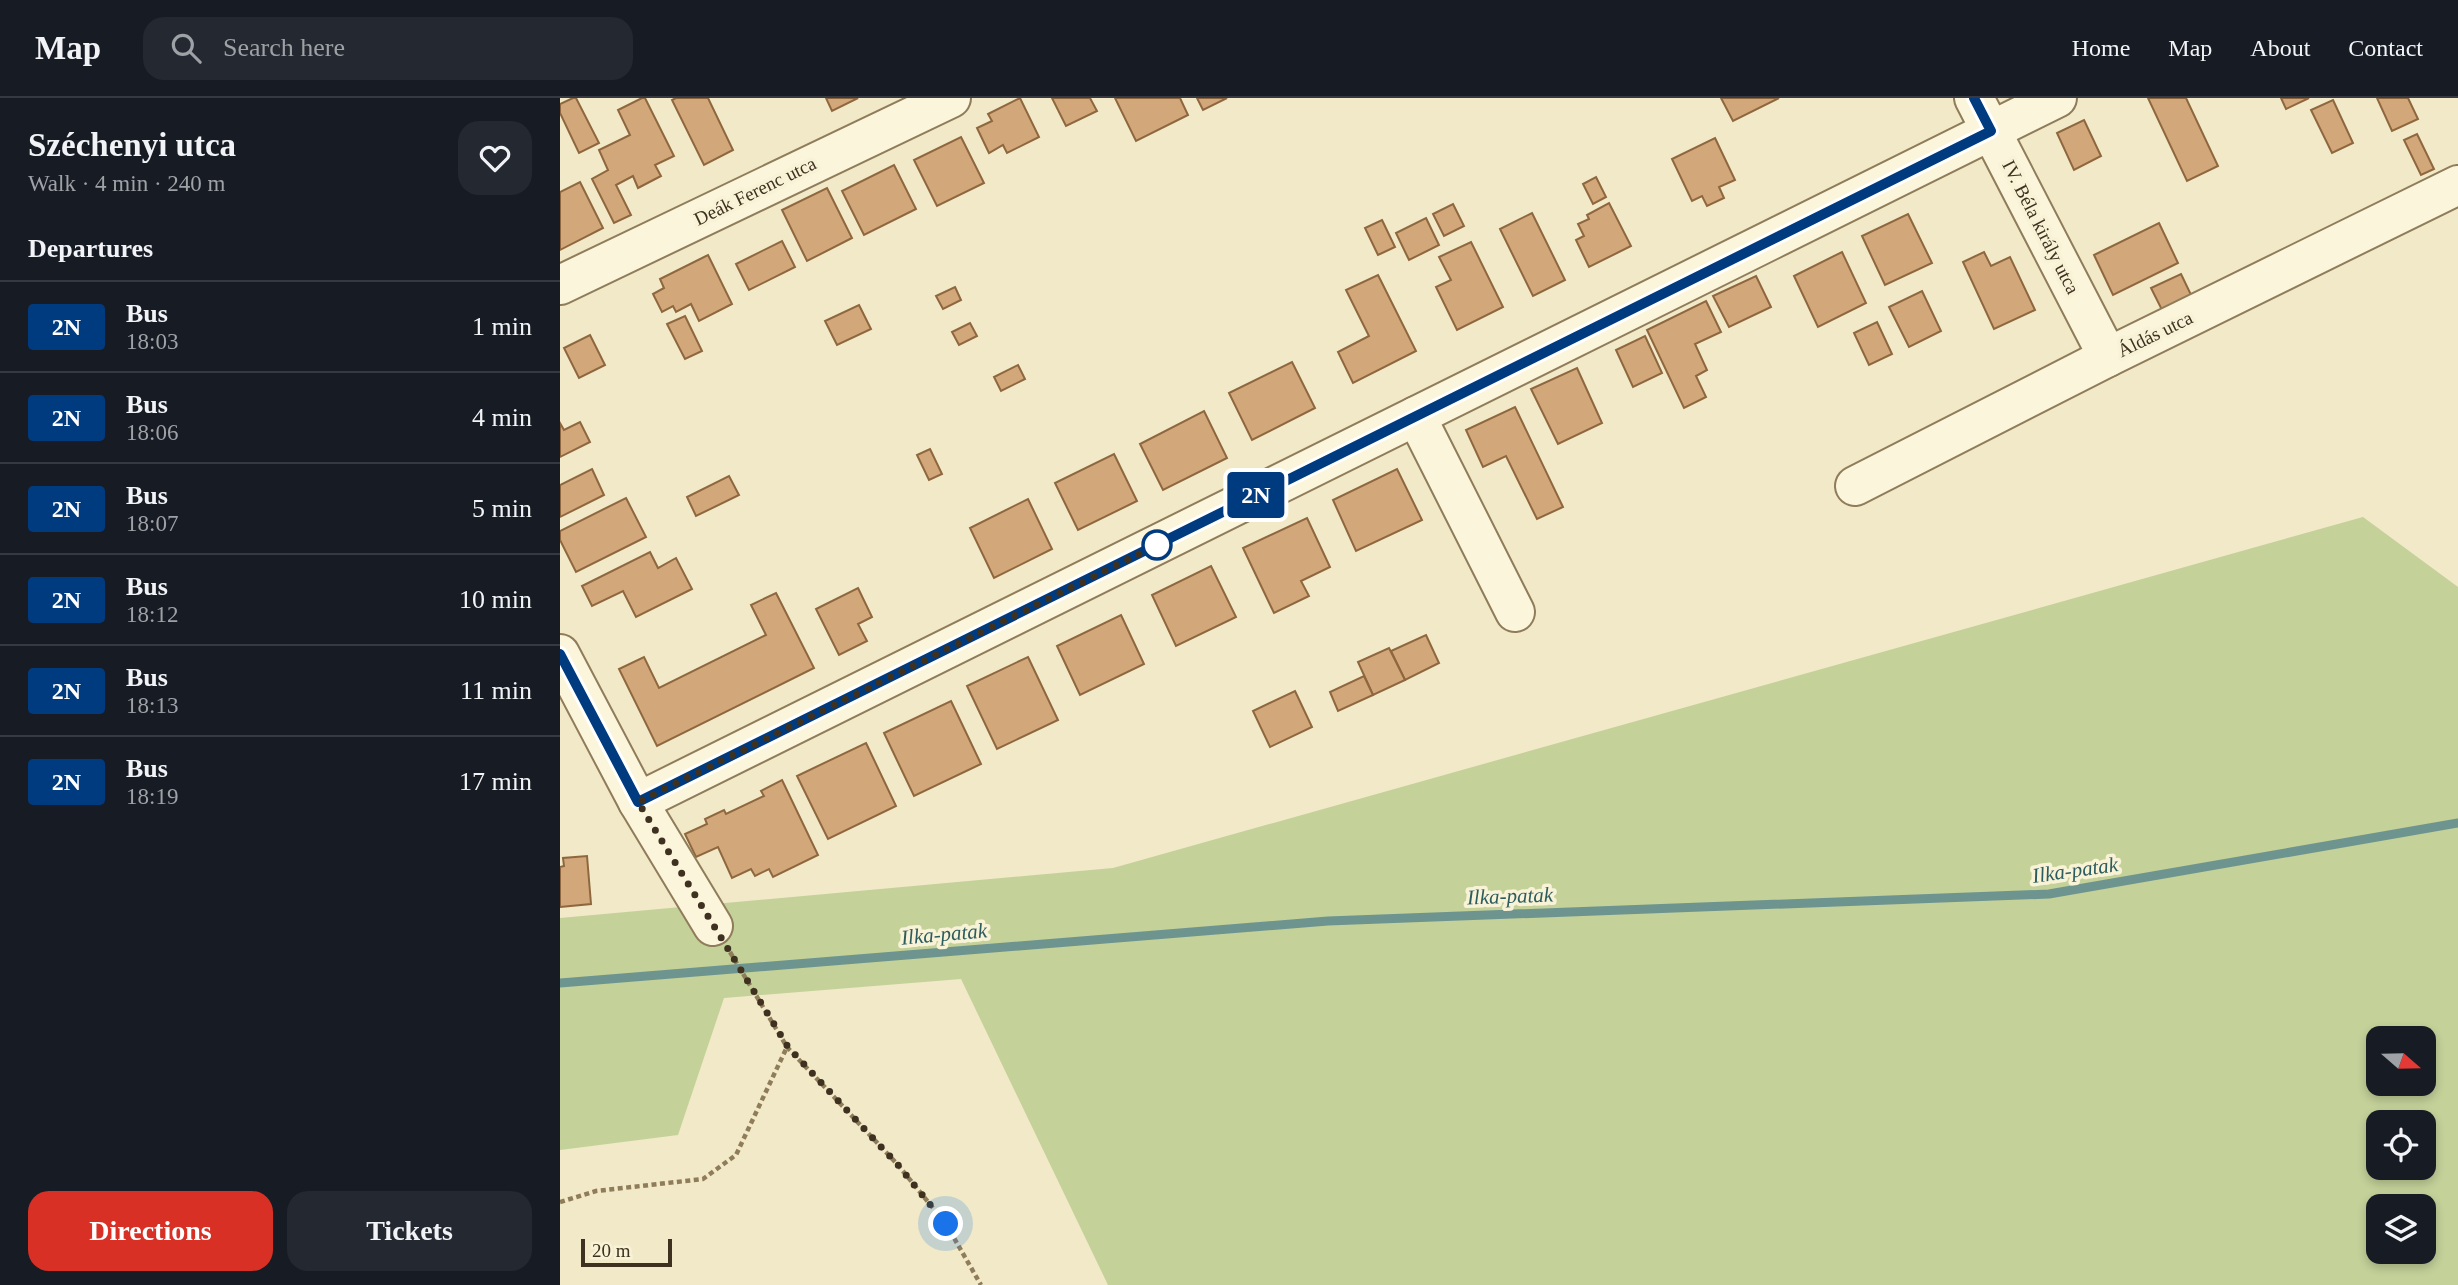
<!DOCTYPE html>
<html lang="en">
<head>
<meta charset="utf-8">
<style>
	:root { --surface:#171b24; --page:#242831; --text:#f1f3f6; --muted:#9ea1a6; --line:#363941; --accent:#d93025 }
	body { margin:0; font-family:Georgia,serif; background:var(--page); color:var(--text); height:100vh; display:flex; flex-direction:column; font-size:26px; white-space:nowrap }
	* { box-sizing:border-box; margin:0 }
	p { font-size:23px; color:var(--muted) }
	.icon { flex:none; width:38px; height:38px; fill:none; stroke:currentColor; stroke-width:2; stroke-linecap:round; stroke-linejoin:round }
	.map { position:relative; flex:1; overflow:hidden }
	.drawer { display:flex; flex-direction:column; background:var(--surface); width:560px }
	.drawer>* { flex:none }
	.badge { padding:0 14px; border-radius:5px; font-size:24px; line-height:46px }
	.needle { width:46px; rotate:110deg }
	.buttons { position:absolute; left:1806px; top:928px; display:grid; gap:14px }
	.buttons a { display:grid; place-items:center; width:70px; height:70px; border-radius:14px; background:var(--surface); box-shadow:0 4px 10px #0003; font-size:35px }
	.scale { position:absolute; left:21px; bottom:18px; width:91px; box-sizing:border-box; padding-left:7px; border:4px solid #3e311f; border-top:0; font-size:19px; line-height:24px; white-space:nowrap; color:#3e311f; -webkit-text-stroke:5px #f8f2d7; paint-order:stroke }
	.you { position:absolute; width:35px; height:35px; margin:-18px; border:5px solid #fff; border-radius:50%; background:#1a73e8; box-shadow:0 0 0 10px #1a73e833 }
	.map>.badge { position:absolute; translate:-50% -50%; box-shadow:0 0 0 4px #fff }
	h2 { padding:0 28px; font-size:26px; line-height:63px }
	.round { display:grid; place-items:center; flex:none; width:74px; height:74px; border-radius:21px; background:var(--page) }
	.headline { display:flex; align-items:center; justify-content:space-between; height:119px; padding:0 28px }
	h1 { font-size:33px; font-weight:700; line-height:52px }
	.action { display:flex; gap:14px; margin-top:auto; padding:14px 28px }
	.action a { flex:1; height:80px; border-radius:21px; background:var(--accent); color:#fff; font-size:28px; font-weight:700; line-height:80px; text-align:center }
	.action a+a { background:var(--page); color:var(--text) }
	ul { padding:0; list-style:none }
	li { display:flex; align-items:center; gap:21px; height:91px; padding:0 28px; border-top:2px solid var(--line) }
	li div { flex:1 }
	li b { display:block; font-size:26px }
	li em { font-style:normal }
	li .badge { min-width:77px; font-weight:700; text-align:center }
	header { display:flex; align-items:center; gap:42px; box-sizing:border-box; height:98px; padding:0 35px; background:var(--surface); border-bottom:2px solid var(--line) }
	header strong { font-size:33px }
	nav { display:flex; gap:38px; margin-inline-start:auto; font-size:24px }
	.search { width:490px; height:63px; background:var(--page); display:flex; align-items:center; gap:18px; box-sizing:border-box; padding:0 24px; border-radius:21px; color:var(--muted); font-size:26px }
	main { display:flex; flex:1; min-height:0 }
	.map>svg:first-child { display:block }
	.green { fill:#c4d199; fill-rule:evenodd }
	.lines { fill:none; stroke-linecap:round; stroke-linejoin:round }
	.stream { stroke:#6e948f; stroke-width:9 }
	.building { fill:#d2a87a; stroke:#8f673f; stroke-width:2 }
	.minor-casing { stroke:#8f7c5a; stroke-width:42 }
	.path { stroke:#8f7c5a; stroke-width:4.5; stroke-dasharray:5 3.5; stroke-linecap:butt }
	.minor { stroke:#fbf5db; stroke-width:38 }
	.line-casing { stroke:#fff; stroke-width:16 }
	.line { stroke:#003b80; stroke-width:10 }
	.walk { stroke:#3e311f; stroke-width:7; stroke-dasharray:0 12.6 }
	.stop-dot { fill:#fff; stroke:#003b80; stroke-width:3.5 }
	.labels { text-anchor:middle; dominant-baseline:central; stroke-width:7; stroke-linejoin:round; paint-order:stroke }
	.street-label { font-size:19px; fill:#3e311f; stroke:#f8f2d7 }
	.water-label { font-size:21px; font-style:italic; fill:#2d5c5e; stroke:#f8f2d7 }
</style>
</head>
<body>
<header>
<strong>Map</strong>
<div class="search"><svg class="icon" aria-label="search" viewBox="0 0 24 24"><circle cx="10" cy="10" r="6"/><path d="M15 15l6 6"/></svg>Search here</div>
<nav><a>Home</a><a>Map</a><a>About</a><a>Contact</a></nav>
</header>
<main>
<section class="drawer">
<div class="headline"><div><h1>Széchenyi utca</h1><p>Walk · 4 min · 240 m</p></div><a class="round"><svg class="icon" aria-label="heart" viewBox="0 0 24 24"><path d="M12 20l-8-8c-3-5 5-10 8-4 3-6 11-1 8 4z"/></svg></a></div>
<h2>Departures</h2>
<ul>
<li><span class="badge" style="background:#003b80;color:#fff">2N</span><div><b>Bus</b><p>18:03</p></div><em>1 min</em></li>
<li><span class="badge" style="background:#003b80;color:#fff">2N</span><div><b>Bus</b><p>18:06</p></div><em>4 min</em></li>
<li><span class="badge" style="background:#003b80;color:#fff">2N</span><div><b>Bus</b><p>18:07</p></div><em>5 min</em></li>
<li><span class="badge" style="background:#003b80;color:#fff">2N</span><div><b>Bus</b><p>18:12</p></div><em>10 min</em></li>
<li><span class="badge" style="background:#003b80;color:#fff">2N</span><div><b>Bus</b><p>18:13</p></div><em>11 min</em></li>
<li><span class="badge" style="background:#003b80;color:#fff">2N</span><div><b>Bus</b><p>18:19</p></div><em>17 min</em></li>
</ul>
<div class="action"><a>Directions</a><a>Tickets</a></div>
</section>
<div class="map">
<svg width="1898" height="1187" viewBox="0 0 1898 1187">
	<rect width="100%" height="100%" fill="#f1e9c7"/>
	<!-- green -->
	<path class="green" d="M1803,419L1898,489V1187H548L401,881L164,900L118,1037L0,1052V820L553,770ZM1818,940H1864V985H1818ZM1818,1024H1864V1069H1818ZM1818,1108H1864V1153H1818Z"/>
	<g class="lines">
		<!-- stream -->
		<path class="stream" d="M0,885L768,823L1489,796L1898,725"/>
	</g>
	<!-- building -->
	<g class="building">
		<path d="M13,0H16L39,45L19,55L0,15V6Z"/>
		<path d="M82,0H85L114,58L95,67L101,78L78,90L73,78L56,87L71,117L54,125L32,81L48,72L39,52L70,37L58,12Z"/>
		<path d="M116,0H148L173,52L144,67L112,2Z"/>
		<path d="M266,0H298L272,13Z"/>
		<path d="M460,0L479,39L447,55L443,47L429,55L417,30L432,23L428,16Z"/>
		<path d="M492,0H530L537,13L506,28Z"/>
		<path d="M555,0H620L628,17L576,43Z"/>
		<path d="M637,0H667L643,12Z"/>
		<path d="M1161,0H1219L1173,23Z"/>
		<path d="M1588,0H1626L1658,68L1627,83Z"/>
		<path d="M1721,0H1749L1726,11Z"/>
		<path d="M1817,0H1848L1858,21L1832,33Z"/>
		<path d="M1773,2L1793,45L1772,55L1751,12Z"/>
		<path d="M1524,22L1541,58L1514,72L1497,35Z"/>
		<path d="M1857,36L1874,71L1861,77L1844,42Z"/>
		<path d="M401,39L424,85L377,108L354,62Z"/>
		<path d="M1155,40L1175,82L1159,89L1164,100L1147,108L1142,98L1132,103L1112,61Z"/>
		<path d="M334,67L356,111L304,137L282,93Z"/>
		<path d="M1036,79L1046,99L1033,106L1023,86Z"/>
		<path d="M20,84L43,130L0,152V94Z"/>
		<path d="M267,90L292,140L247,163L222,112Z"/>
		<path d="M1049,105L1071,148L1029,169L1016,142L1024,138L1018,126L1029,121L1027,117Z"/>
		<path d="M893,106L904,128L884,138L873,116Z"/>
		<path d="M972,115L1005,182L973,198L940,131Z"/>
		<path d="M1348,116L1372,165L1325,187L1302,138Z"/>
		<path d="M866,120L879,147L849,162L836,135Z"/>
		<path d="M822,122L835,149L818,157L805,130Z"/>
		<path d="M1599,125L1618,165L1553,197L1534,157Z"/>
		<path d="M222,143L235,169L189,192L176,166Z"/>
		<path d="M911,144L943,209L897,232L876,189L891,182L879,159Z"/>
		<path d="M1282,154L1306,205L1258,229L1234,178Z"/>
		<path d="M1424,154L1431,168L1450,159L1475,212L1434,231L1403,164Z"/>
		<path d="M148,157L172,206L139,223L131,206L116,214L113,208L102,214L93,196L104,190L100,181Z"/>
		<path d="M1621,176L1633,201L1604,216L1591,190Z"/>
		<path d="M818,177L856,253L793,285L778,254L809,238L786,192Z"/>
		<path d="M1196,178L1211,209L1169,229L1153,198Z"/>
		<path d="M395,189L401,202L383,211L376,198Z"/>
		<path d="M1362,193L1381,233L1349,249L1329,209Z"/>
		<path d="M1146,203L1161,234L1135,246L1147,272L1136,278L1146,299L1124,310L1087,232Z"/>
		<path d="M299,207L311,231L277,247L265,223Z"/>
		<path d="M125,218L142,253L125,261L107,226Z"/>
		<path d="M1317,224L1332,256L1309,267L1294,235Z"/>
		<path d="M410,225L417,238L399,247L392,234Z"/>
		<path d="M30,237L45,267L19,280L4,250Z"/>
		<path d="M1085,238L1102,275L1073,289L1056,252Z"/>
		<path d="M732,264L755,310L692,342L669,295Z"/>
		<path d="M458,267L465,281L441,293L434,279Z"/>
		<path d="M1017,270L1042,325L998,346L971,291Z"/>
		<path d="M955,309L1003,409L977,421L946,358L923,369L906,332Z"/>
		<path d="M644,313L667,360L603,392L580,346Z"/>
		<path d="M20,324L30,344L0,359V325L4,332Z"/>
		<path d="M370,351L382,376L369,382L357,357Z"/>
		<path d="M554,356L577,403L518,432L495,385Z"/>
		<path d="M32,371L44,397L0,419V387Z"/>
		<path d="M837,371L862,422L796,453L773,402Z"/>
		<path d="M169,378L179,397L136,418L127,399Z"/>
		<path d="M66,400L86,439L16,474L0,442V433Z"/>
		<path d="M468,401L492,451L434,480L410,430Z"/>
		<path d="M747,420L770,469L741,483L749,498L714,515L683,450Z"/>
		<path d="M90,454L98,470L116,460L132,491L76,519L63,493L32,508L22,488Z"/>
		<path d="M651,468L676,519L616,548L592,497Z"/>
		<path d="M298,490L312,519L298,526L307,543L279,557L256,511Z"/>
		<path d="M216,495L254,570L97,648L59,571L84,559L99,590L206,537L191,507Z"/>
		<path d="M561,517L584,566L520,597L497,548Z"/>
		<path d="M866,537L879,565L845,582L831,553Z"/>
		<path d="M829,550L845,582L813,597L798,564Z"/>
		<path d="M468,559L498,622L437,651L407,588Z"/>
		<path d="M804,578L813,597L778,613L770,594Z"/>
		<path d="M735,593L752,629L710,649L693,613Z"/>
		<path d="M391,603L421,666L354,698L324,635Z"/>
		<path d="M306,645L336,708L268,741L237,678Z"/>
		<path d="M222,682L258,757L213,779L209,771L195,778L191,771L172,780L158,749L136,759L125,736L147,726L145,721L164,712L166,716L204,698L201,693Z"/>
		<path d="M27,758L31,806L0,809V769L4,768L3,760Z"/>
	</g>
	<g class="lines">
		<!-- minor casing -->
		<g class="minor-casing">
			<g id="minor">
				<path d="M1414,0L1548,259"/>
				<path d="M0,187L391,0"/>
				<path d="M856,318L955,514"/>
				<path d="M1295,388L1548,259L1898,87"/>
				<path d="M0,556L78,704L153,828"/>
				<path d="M78,704L1497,0"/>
			</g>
		</g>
		<!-- path -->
		<g class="path">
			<path d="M170,854L227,949L338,1067L386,1126L421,1187"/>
			<path d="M0,1104L36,1093L143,1081L176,1057L227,949"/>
		</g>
		<!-- minor -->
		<use href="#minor" class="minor"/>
	</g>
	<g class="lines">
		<!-- line casing -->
		<g class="line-casing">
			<path id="line" d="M0,556L78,704L1431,33L1414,0"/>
		</g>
		<!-- line -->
		<use href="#line" class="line"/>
		<!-- walk -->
		<path class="walk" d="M386,1126L338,1067L228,949L78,704L597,447"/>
	</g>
	<!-- markers -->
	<circle class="stop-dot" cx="597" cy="447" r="14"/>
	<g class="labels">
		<!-- street labels -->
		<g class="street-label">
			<text transform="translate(195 93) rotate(-26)">Deák Ferenc utca</text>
			<text transform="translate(1481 129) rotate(63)">IV. Béla király utca</text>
			<text transform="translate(1595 236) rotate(-26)">Áldás utca</text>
		</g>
		<!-- water labels -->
		<g class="water-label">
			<text transform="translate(1515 772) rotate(-8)">Ilka-patak</text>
			<text transform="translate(950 798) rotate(-2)">Ilka-patak</text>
			<text transform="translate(384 836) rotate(-5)">Ilka-patak</text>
		</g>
	</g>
</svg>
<div class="buttons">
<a><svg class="needle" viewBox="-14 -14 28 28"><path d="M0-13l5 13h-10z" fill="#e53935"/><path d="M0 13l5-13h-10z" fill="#9ea1a6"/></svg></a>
<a><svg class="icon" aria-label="locate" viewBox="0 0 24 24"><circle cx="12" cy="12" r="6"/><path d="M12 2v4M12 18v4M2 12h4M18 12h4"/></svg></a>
<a><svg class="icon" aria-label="layers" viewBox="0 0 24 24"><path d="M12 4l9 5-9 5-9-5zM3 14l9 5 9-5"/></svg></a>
</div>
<div class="scale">20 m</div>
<div class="you" style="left:386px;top:1126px"></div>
<b class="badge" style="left:696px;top:397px;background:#003b80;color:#fff">2N</b>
</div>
</main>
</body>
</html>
